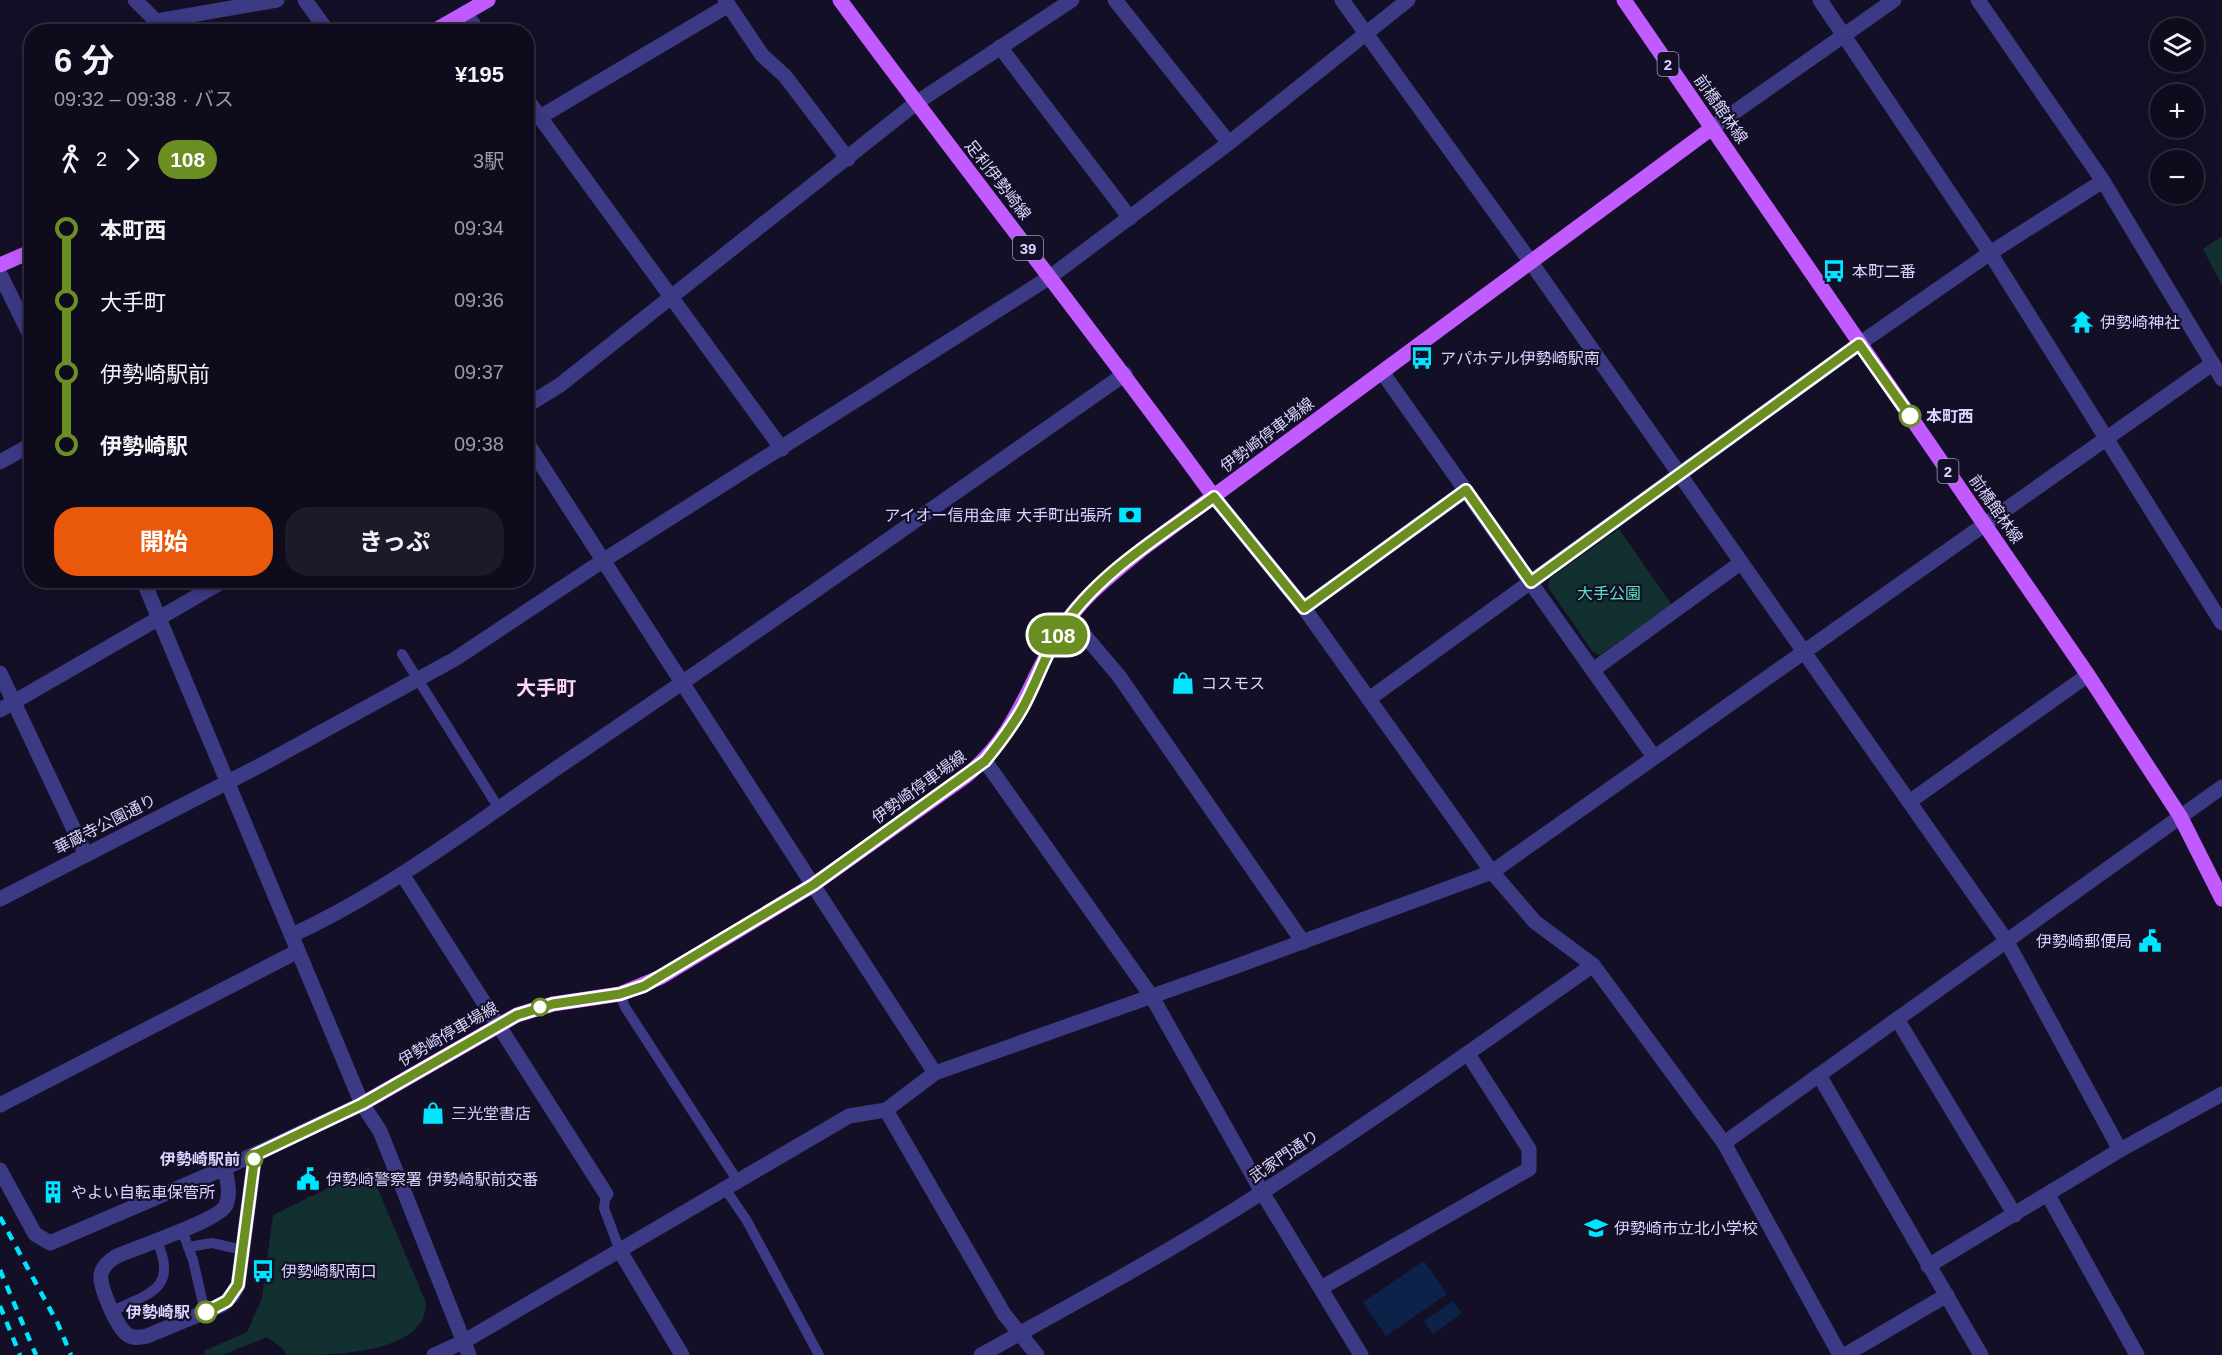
<!DOCTYPE html>
<html lang="ja">
<head>
<meta charset="utf-8">
<style>
	:root { --surface:#0e0b1c; --page:#1c1929; --text:#f1f3f6; --muted:#9b9ba3; --line:#2e2b3b; --accent:#ea580c }
	body { margin:0; font-family:Arial,"Noto Sans JP",sans-serif; background:var(--page); color:var(--text); height:100vh; display:flex; flex-direction:column; font-size:22px; white-space:nowrap }
	* { box-sizing:border-box; margin:0 }
	p { font-size:20px; color:var(--muted) }
	.icon { flex:none; width:33px; height:33px; fill:none; stroke:currentColor; stroke-width:2; stroke-linecap:round; stroke-linejoin:round }
	.map { position:relative; flex:1; overflow:hidden }
	.drawer { position:absolute; left:24px; top:24px; width:510px; height:564px; display:flex; flex-direction:column; background:var(--surface); border-radius:24px; box-shadow:0 3px 15px #0003,0 0 0 2px var(--line) }
	.drawer>* { flex:none }
	.badge { padding:0 12px; border-radius:20px; font-size:21px; line-height:39px }
	.controls { position:absolute; left:2150px; top:18px; display:grid; gap:12px }
	.controls a { display:grid; place-items:center; width:54px; height:54px; border-radius:50%; background:var(--surface); box-shadow:0 3px 15px #0003,0 0 0 2px var(--line); font-size:30px }
	.map>.badge { position:absolute; translate:-50% -50%; box-shadow:0 0 0 3px #fff }
	.legs { display:flex; align-items:center; gap:9px; height:66px; padding:0 30px; font-size:20px }
	.legs p { margin-inline-start:auto }
	.overview { display:flex; align-items:center; justify-content:space-between; height:102px; padding:0 30px }
	h1 { font-size:33px; font-weight:700; line-height:45px }
	.cta { display:flex; gap:12px; margin-top:auto; padding:12px 30px }
	.cta a { flex:1; height:69px; border-radius:24px; background:var(--accent); color:#fff; font-size:24px; font-weight:700; line-height:69px; text-align:center }
	.cta a+a { background:var(--page); color:var(--text) }
	ul { padding:0 30px; list-style:none }
	li { display:flex; align-items:center; gap:21px; height:72px; font-size:22px }
	li i { display:grid; place-items:center; width:9px; height:100%; margin:0 8px; background:currentColor }
	li i::after { content:''; width:15px; height:15px; margin:-8px; border:4px solid; border-radius:50%; background:var(--surface) }
	li p { margin-inline-start:auto }
	li:first-child i { background:linear-gradient(#0000 50%,currentColor 0) }
	li:last-child i { background:linear-gradient(currentColor 50%,#0000 0) }
	.map>svg:first-child { display:block }
	.green { fill:#12302f }
	.water { fill:#0c2248 }
	.lines { fill:none; stroke-linecap:round; stroke-linejoin:round }
	.service { stroke:#3d3a85; stroke-width:10 }
	.minor { stroke:#3d3a85; stroke-width:15 }
	.tertiary { stroke:#3d3a85; stroke-width:15 }
	.primary { stroke:#c25bff; stroke-width:15 }
	.rail { stroke:#00e5ff; stroke-width:4.5; stroke-dasharray:9 8; stroke-linecap:butt }
	.line-1-casing { stroke:#fff; stroke-width:14 }
	.line-1 { stroke:#6b8e23; stroke-width:9 }
	.stop-1-dot { fill:#fff; stroke:#6b8e23; stroke-width:3 }
	.labels { text-anchor:middle; dominant-baseline:central; stroke-width:4.5; stroke-linejoin:round; paint-order:stroke }
	.shield { fill:#130f26; stroke:#9e99be; stroke-width:1.5 }
	.shield-label { font-size:15px; font-weight:bold; fill:#d9d4ff }
	.street-label { font-size:16px; fill:#d9d4ff; stroke:#130f26 }
	.poi-label { font-size:16px; fill:#d9d4ff; stroke:#130f26; text-anchor:start }
	.stop-label { font-size:16px; font-weight:bold; fill:#d9d4ff; stroke:#130f26; text-anchor:end }
	.park-label { font-size:16px; fill:#5fe0c0; stroke:#130f26 }
	.quarter-label { font-size:20px; font-weight:bold; fill:#ffd6f0; stroke:#130f26 }
</style>
</head>
<body>
<div class="map">
<svg width="2222" height="1355" viewBox="0 0 2222 1355">
	<rect width="100%" height="100%" fill="#130f26"/>
	<!-- green -->
	<g class="green">
		<path d="M2222,236V285L2203,249Z"/>
		<path d="M1619,529L1671,604L1600,655L1593,652L1548,587L1550,578Z"/>
		<path d="M369,1168L426,1303C426,1355 332,1355 286,1355L283,1349L267,1337L222,1355H205L204,1351L247,1332L262,1298L273,1215Z"/>
	</g>
	<!-- water -->
	<g class="water">
		<path d="M1424,1261L1447,1294L1386,1336L1363,1302Z"/>
		<path d="M1453,1301L1462,1313L1433,1334L1424,1321Z"/>
	</g>
	<g class="lines">
		<!-- service -->
		<g class="service">
			<path d="M402,654L498,807"/>
			<path d="M620,994L625,1007L739,1183"/>
			<path d="M726,1190L747,1221L819,1355"/>
			<path d="M606,1194L604,1208L620,1251"/>
			<path d="M182,1230L193,1260L205,1312"/>
			<path d="M188,1247L212,1243L243,1250"/>
			<path d="M112,1311C151,1293 179,1288 156,1239"/>
		</g>
		<!-- minor -->
		<g class="minor">
			<path d="M305,0L328,32"/>
			<path d="M725,0L762,55L785,76L848,159"/>
			<path d="M1115,0L1229,143"/>
			<path d="M1342,0L1530,261L2006,940L2120,1150"/>
			<path d="M1820,0L1990,253L2222,623"/>
			<path d="M1978,0L2103,181L2222,379"/>
			<path d="M465,13L479,32"/>
			<path d="M157,21L277,0"/>
			<path d="M1000,47L1130,218"/>
			<path d="M526,98L782,449"/>
			<path d="M540,117L727,6"/>
			<path d="M1050,277L1229,143L1408,0"/>
			<path d="M1382,372L1654,757"/>
			<path d="M526,406L560,385L916,103L1072,0"/>
			<path d="M0,462L32,444"/>
			<path d="M1214,497L1304,608L1492,872L1535,922L1593,965L1724,1143L1840,1355"/>
			<path d="M1304,608L1466,490"/>
			<path d="M1070,618L1119,676L1303,942"/>
			<path d="M1593,670L1739,564"/>
			<path d="M0,673L86,855"/>
			<path d="M1369,699L1859,344L1990,253L2103,181"/>
			<path d="M0,710L225,580"/>
			<path d="M985,761L1152,997L1262,1192L1361,1355"/>
			<path d="M1909,802L2088,675"/>
			<path d="M402,874L606,1194"/>
			<path d="M813,885L935,1073"/>
			<path d="M292,935C392,889 481,819 573,757C759,632 941,502 1125,374"/>
			<path d="M1897,1019L2015,1215"/>
			<path d="M1819,1075L1981,1355"/>
			<path d="M0,1105L298,951"/>
			<path d="M886,1110L1004,1314L1037,1355"/>
			<path d="M0,1170L35,1234L50,1243L225,1168"/>
			<path d="M2048,1195L2137,1355"/>
			<path d="M620,1251L682,1355"/>
			<path d="M1928,1266L2120,1150L2222,1094"/>
			<path d="M1321,1288L1529,1169V1149L1468,1054"/>
			<path d="M463,1342L849,1116L886,1110L935,1073L1237,966L1492,872"/>
			<path d="M981,1355C1076,1302 1172,1251 1264,1191C1375,1119 1484,1042 1593,965"/>
			<path d="M1845,1355L1947,1295"/>
		</g>
		<!-- tertiary -->
		<g class="tertiary">
			<path d="M135,0L167,32"/>
			<path d="M1712,128L1894,0"/>
			<path d="M0,274L32,339"/>
			<path d="M526,441L813,885"/>
			<path d="M143,580L362,1104L380,1131L469,1355"/>
			<path d="M1492,872L2212,364"/>
			<path d="M0,899L261,765L455,659L604,560L1050,277"/>
			<path d="M1724,1143L2222,787"/>
			<path d="M255,1155L238,1285L232,1296L222,1305L147,1336C140,1337 134,1339 128,1335C117,1328 99,1286 101,1274C103,1266 110,1260 117,1256C137,1247 220,1220 226,1205C231,1193 227,1180 225,1168L362,1104"/>
			<path d="M434,1355L463,1342"/>
		</g>
		<!-- primary -->
		<g class="primary">
			<path d="M840,0C963,167 1092,329 1214,497"/>
			<path d="M1624,0L2088,675L2180,816L2222,899"/>
			<path d="M432,32L488,0"/>
			<path d="M0,265L32,251"/>
			<path d="M362,1104L517,1015L553,1004L620,994L661,977L813,885L965,777C1020,731 1025,688 1060,632C1079,599 1112,574 1141,550L1712,128"/>
		</g>
		<!-- rail -->
		<g class="rail">
			<path d="M0,1217L58,1324L71,1355"/>
			<path d="M0,1270L36,1355"/>
			<path d="M0,1306L20,1355"/>
		</g>
	</g>
	<g class="lines">
		<!-- line-1 casing -->
		<g class="line-1-casing">
			<path id="line-1" d="M206,1312L227,1301L238,1285L255,1155L362,1104L517,1015L553,1004L620,994L644,986L813,885L985,761C999,744 1011,728 1022,709C1036,684 1045,655 1060,631C1096,574 1161,536 1214,497L1304,608L1466,490L1531,582L1859,344L1910,416"/>
		</g>
		<!-- line-1 -->
		<use href="#line-1" class="line-1"/>
	</g>
	<!-- icons -->
	<defs>
		<g id="bus-bare" transform="scale(1.8)"><path d="M-5-6H5V4H4V6H2V4H-2V6H-4V4H-5ZM-3.5-4V0h7V-4ZM-3.5 1.2v1.5H-2V1.2ZM2 1.2v1.5H3.5V1.2Z" fill="#00e5ff" stroke="#130f26" stroke-width="2.5" paint-order="stroke"/></g>
		<g id="temple-bare" transform="scale(1.8)"><path d="M0-6L5-2H3V0L6.5 2.5H4V6H1.5V3h-3V6H-4V2.5H-6.5L-3 0V-2H-5Z" fill="#00e5ff" stroke="#130f26" stroke-width="2.5" paint-order="stroke"/></g>
		<g id="bank-bare" transform="scale(1.8)"><path d="M-6-4H6V4H-6ZM0-2.3a2.3 2.3 0 1 0 0 4.6a2.3 2.3 0 1 0 0-4.6Z" fill="#00e5ff" stroke="#130f26" stroke-width="2.5" paint-order="stroke"/></g>
		<g id="shop-bare" transform="scale(1.8)"><path d="M-5-2.5h2.3a2.7 3.5 0 0 1 5.4 0H5L5.5 6h-11ZM-1.5-2.5h3a1.5 2.3 0 0 0-3 0Z" fill="#00e5ff" stroke="#130f26" stroke-width="2.5" paint-order="stroke"/></g>
		<g id="civic-bare" transform="scale(1.8)"><path d="M-.6-6.5H3V-4.5H.6V-3L4-1V1h2V6H-6V1h2V-1L-.6-3ZM-1.2 2.5V6h2.4V2.5Z" fill="#00e5ff" stroke="#130f26" stroke-width="2.5" paint-order="stroke"/></g>
		<g id="building-bare" transform="scale(1.8)"><path d="M-4-6H4V6H1V3H-1V6H-4ZM-2.5-4.3h1.7v1.8h-1.7ZM.8-4.3h1.7v1.8H.8ZM-2.5-1h1.7V.8h-1.7ZM.8-1h1.7V.8H.8Z" fill="#00e5ff" stroke="#130f26" stroke-width="2.5" paint-order="stroke"/></g>
		<g id="school-bare" transform="scale(1.8)"><path d="M0-5L7-2L0 1L-7-2ZM-4 1L0 2.5L4 1V4Q0 6-4 4Z" fill="#00e5ff" stroke="#130f26" stroke-width="2.5" paint-order="stroke"/></g>
	</defs>
	<g fill-rule="evenodd">
		<use href="#bus-bare" x="1834" y="271"/>
		<use href="#temple-bare" x="2082" y="322"/>
		<use href="#bus-bare" x="1422" y="358"/>
		<use href="#bank-bare" x="1130" y="515"/>
		<use href="#shop-bare" x="1183" y="683"/>
		<use href="#civic-bare" x="2150" y="941"/>
		<use href="#shop-bare" x="433" y="1113"/>
		<use href="#civic-bare" x="308" y="1179"/>
		<use href="#building-bare" x="53" y="1192"/>
		<use href="#school-bare" x="1596" y="1228"/>
		<use href="#bus-bare" x="263" y="1271"/>
	</g>
	<!-- markers -->
	<g class="stop-1-dot">
		<circle cx="1910" cy="416" r="10"/>
		<circle cx="540" cy="1007" r="8"/>
		<circle cx="254" cy="1159" r="8"/>
		<circle cx="206" cy="1312" r="10"/>
	</g>
	<g class="labels">
		<!-- shield labels -->
		<g class="shield">
			<rect x="1657.5" y="52" width="21" height="24" rx="4.5"/>
			<rect x="1013" y="236" width="30" height="24" rx="4.5"/>
			<rect x="1937.5" y="459" width="21" height="24" rx="4.5"/>
		</g>
		<g class="shield-label">
			<text x="1668" y="64">2</text>
			<text x="1028" y="248">39</text>
			<text x="1948" y="471">2</text>
		</g>
		<!-- street labels -->
		<g class="street-label">
			<text transform="translate(1721 109) rotate(55)">前橋館林線</text>
			<text transform="translate(998 180) rotate(52)">足利伊勢崎線</text>
			<text transform="translate(1267 435) rotate(-37)">伊勢崎停車場線</text>
			<text transform="translate(1996 509) rotate(55)">前橋館林線</text>
			<text transform="translate(919 787) rotate(-36)">伊勢崎停車場線</text>
			<text transform="translate(105 824) rotate(-27)">華蔵寺公園通り</text>
			<text transform="translate(448 1034) rotate(-30)">伊勢崎停車場線</text>
			<text transform="translate(1284 1156) rotate(-34)">武家門通り</text>
		</g>
		<!-- poi labels -->
		<g class="poi-label">
			<text x="1852" y="271">本町二番</text>
			<text x="2100" y="322">伊勢崎神社</text>
			<text x="1440" y="358">アパホテル伊勢崎駅南</text>
			<text x="1112" y="515" text-anchor="end">アイオー信用金庫 大手町出張所</text>
			<text x="1201" y="683">コスモス</text>
			<text x="2132" y="941" text-anchor="end">伊勢崎郵便局</text>
			<text x="451" y="1113">三光堂書店</text>
			<text x="326" y="1179">伊勢崎警察署 伊勢崎駅前交番</text>
			<text x="71" y="1192">やよい自転車保管所</text>
			<text x="1614" y="1228">伊勢崎市立北小学校</text>
			<text x="281" y="1271">伊勢崎駅南口</text>
		</g>
		<!-- stop labels -->
		<g class="stop-label">
			<text x="1926" y="416" text-anchor="start">本町西</text>
			<text x="240" y="1159">伊勢崎駅前</text>
			<text x="190" y="1312">伊勢崎駅</text>
		</g>
		<!-- park labels -->
		<g class="park-label">
			<text x="1609" y="593">大手公園</text>
		</g>
		<!-- quarter labels -->
		<g class="quarter-label">
			<text x="546" y="688">大手町</text>
		</g>
	</g>
</svg>
<div class="controls">
<a><svg class="icon" aria-label="layers" viewBox="0 0 24 24"><path d="M12 4l9 5-9 5-9-5zM3 14l9 5 9-5"/></svg></a>
<a>+</a>
<a>−</a>
</div>
<b class="badge" style="left:1058px;top:635px;background:#6b8e23;color:#fff">108</b>
<section class="drawer">
<div class="overview"><div><h1>6 分</h1><p>09:32 – 09:38 · バス</p></div><b>¥195</b></div>
<div class="legs"><svg class="icon" aria-label="walk" viewBox="0 0 24 24"><circle cx="13" cy="4" r="2"/><path d="M13 8l-2 6 4 7M11 14l-3 7M7 12l3-4h3l4 4"/></svg>2<svg class="icon" aria-label="forward" viewBox="0 0 24 24"><path d="M9 5l7 7-7 7"/></svg><b class="badge" style="background:#6b8e23;color:#fff">108</b><p>3駅</p></div>
<ul>
<li><i style="color:#6b8e23"></i><b>本町西</b><p>09:34</p></li>
<li><i style="color:#6b8e23"></i><span>大手町</span><p>09:36</p></li>
<li><i style="color:#6b8e23"></i><span>伊勢崎駅前</span><p>09:37</p></li>
<li><i style="color:#6b8e23"></i><b>伊勢崎駅</b><p>09:38</p></li>
</ul>
<div class="cta"><a>開始</a><a>きっぷ</a></div>
</section>
</div>
</body>
</html>
